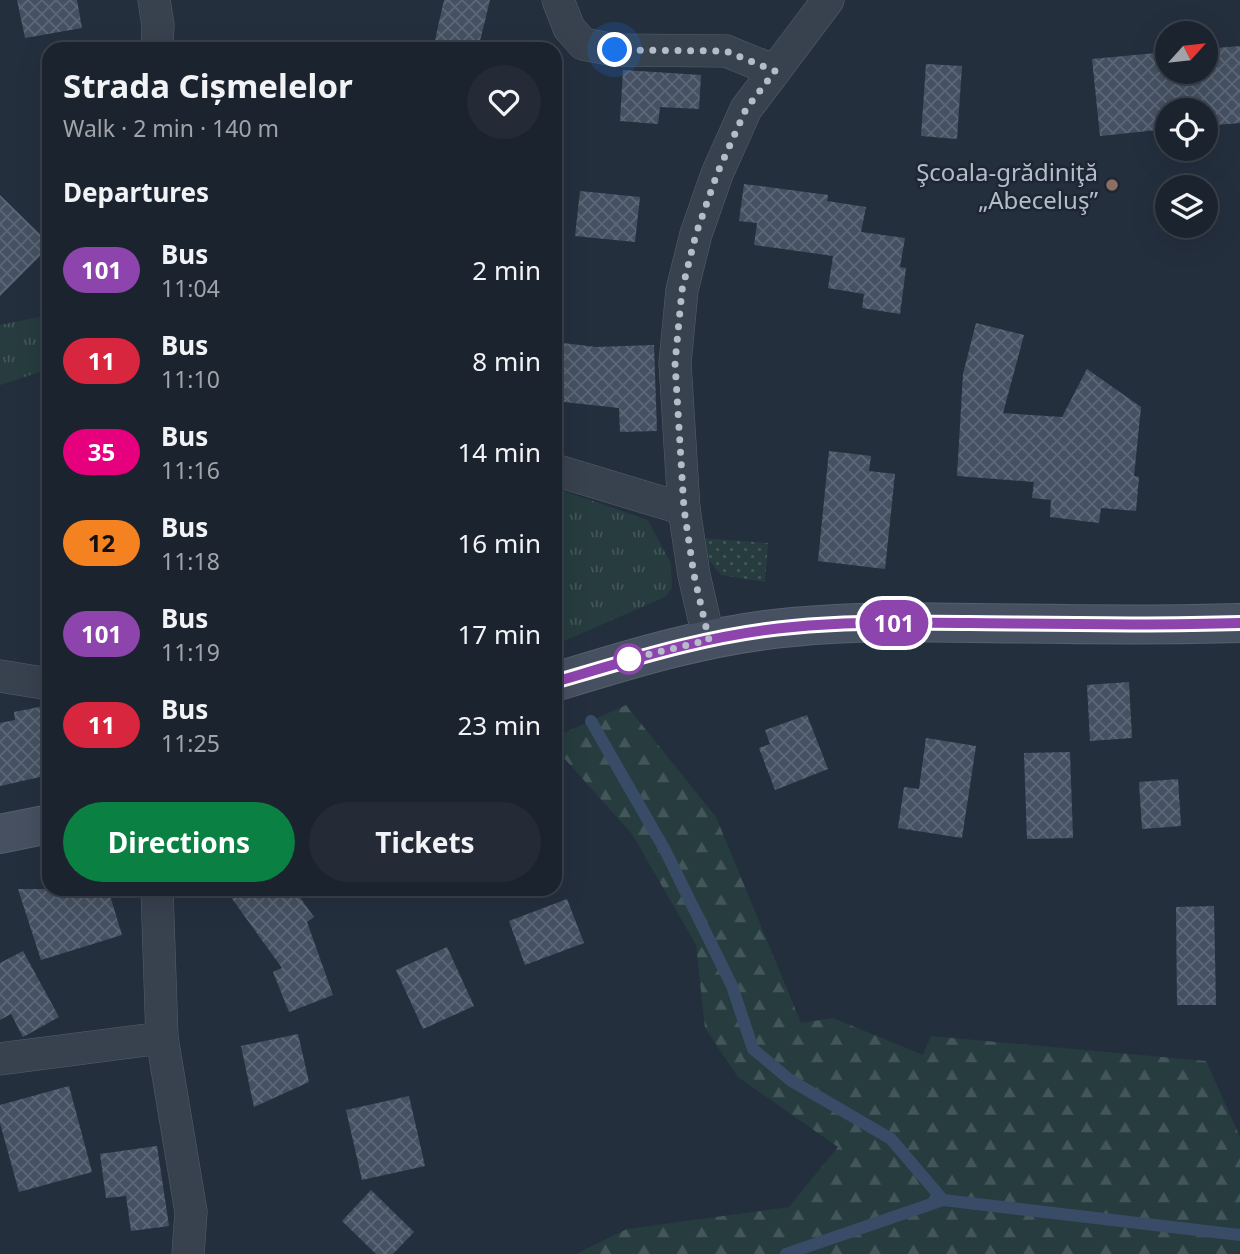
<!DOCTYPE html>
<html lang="en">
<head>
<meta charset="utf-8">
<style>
	:root { --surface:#1b232e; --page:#242b36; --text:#f1f3f6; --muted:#a0a4aa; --line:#39404a; --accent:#0b8043 }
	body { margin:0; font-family:"Noto Sans",sans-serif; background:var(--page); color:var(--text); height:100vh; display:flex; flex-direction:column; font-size:26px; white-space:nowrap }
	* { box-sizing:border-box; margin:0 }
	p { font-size:23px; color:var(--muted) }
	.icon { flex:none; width:38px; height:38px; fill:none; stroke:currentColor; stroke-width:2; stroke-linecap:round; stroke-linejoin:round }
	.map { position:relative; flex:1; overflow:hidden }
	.side { position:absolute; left:42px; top:42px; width:520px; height:854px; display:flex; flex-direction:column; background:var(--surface); border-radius:21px; box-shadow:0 7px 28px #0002,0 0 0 2px var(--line) }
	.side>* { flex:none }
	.badge { padding:0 14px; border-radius:23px; font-size:24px; line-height:46px }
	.needle { width:46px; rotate:63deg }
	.tools { position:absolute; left:1155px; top:21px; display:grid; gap:14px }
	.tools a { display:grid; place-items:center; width:63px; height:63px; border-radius:50%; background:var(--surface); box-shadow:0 7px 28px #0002,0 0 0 2px var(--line); font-size:35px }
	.you { position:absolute; width:35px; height:35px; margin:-18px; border:5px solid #fff; border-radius:50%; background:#1a73e8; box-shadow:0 0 0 10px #1a73e833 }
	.map>.badge { position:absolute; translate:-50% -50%; box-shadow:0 0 0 4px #fff }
	h2 { padding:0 21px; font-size:26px; line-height:63px }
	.round { display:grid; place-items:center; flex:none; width:74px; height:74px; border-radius:37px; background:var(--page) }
	.head { display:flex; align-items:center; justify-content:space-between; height:119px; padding:0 21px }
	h1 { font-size:33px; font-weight:700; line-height:52px }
	.action { display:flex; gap:14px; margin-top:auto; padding:14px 21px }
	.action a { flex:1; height:80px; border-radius:42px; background:var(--accent); color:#fff; font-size:28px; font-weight:700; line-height:80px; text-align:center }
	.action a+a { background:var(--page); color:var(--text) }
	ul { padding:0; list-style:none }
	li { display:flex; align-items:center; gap:21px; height:91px; padding:0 21px }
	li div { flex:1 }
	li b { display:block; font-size:26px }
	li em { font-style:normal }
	li .badge { min-width:77px; font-weight:700; text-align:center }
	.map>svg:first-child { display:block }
	.grass { fill:url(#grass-dots) }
	.forest { fill:url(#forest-firs) }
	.park { fill:url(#park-tufts) }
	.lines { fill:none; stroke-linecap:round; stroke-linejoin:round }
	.stream { stroke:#394c67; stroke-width:12 }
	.building { fill:url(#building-cross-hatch) }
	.street-casing { stroke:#565f6c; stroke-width:33 }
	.secondary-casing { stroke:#565f6c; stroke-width:40 }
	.street { stroke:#38414e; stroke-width:32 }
	.secondary { stroke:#465061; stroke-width:38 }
	.line-casing { stroke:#fff; stroke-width:16 }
	.line { stroke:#8e44ad; stroke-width:10 }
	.walk { stroke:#b4bcc9; stroke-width:7; stroke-dasharray:0 12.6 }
	.education-dot { fill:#8d6e63; stroke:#1d2633; stroke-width:2.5 }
	.stop-dot { fill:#fff; stroke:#8e44ad; stroke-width:3.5 }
	.labels { text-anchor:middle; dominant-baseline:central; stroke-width:5; stroke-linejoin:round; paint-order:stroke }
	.poi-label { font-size:24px; fill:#b4bcc9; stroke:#1d2633; text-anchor:end }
</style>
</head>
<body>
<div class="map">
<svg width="1240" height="1254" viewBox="0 0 1240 1254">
	<defs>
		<pattern id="grass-dots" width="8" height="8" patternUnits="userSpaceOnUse" patternTransform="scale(1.75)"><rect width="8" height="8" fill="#263c3f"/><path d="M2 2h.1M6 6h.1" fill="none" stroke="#435659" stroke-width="1.8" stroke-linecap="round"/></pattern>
		<pattern id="forest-firs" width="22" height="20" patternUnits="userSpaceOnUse" patternTransform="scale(1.75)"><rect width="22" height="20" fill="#263c3f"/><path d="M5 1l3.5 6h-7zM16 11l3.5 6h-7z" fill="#435659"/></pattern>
		<pattern id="park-tufts" width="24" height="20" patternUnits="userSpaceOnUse" patternTransform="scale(1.75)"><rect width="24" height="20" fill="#263c3f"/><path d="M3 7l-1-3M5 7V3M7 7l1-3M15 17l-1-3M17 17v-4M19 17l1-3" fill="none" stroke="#435659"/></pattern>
		<pattern id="building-cross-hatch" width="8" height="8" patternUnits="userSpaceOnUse" patternTransform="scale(1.75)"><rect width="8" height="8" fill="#455162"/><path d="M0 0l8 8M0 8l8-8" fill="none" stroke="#5d6877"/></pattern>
	</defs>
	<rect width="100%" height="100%" fill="#242f3e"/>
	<!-- grass -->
	<path class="grass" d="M703,538L768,543L765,582L721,575L708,559Z"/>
	<!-- forest -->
	<path class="forest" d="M626,705L716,817L801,1023L833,1018L923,1055L931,1036L1206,1061L1240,1137V1254H576L627,1229L789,1207L838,1147L738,1077L705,1028L696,945L632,834L555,748V737Z"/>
	<!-- park -->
	<g class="park">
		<path d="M49,315V369L0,385V325Z"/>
		<path d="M555,488L648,520L671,564L672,588L665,597L555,645Z"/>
	</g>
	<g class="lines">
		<!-- stream -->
		<g class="stream">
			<path d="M591,721L665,850L732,986L753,1049L790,1080L891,1139L943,1200"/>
			<path d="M786,1254L943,1200L1240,1235"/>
		</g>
	</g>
	<!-- building -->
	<g class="building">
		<path d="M17,0H77L82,28L25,38Z"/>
		<path d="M444,0H490L478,49H433Z"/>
		<path d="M1240,46V123L1206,126V110H1167V129L1100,136L1092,59L1167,52V72H1206V49Z"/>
		<path d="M926,64L962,66L957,139L921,136Z"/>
		<path d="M623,70L701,75L699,109L660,107L658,124L620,121Z"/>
		<path d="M744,184L828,195L827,201L866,207L861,232L905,238L900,267L906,268L900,314L862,308L864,294L828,288L833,256L754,245L757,223L739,221Z"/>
		<path d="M580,191L640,197L635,242L575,236Z"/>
		<path d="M0,195L49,243V247L0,296Z"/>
		<path d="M976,323L1024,335L1003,413L1062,417L1087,369L1141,407L1134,476L1139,477L1136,511L1101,508L1099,523L1050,517L1051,500L1032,498L1034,482L957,476L963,374Z"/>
		<path d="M555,342L596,347L654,345L657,431L620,432L619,408L555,401Z"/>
		<path d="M829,451L871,456L869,471L895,474L885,569L818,561Z"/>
		<path d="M1129,682L1132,738L1090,741L1087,685Z"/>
		<path d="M49,705V775L0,786V723L15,720L14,712Z"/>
		<path d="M807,715L828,769L775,790L759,748L770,744L765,730Z"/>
		<path d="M926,738L976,746L962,838L898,828L904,787L919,789Z"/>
		<path d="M1070,752L1073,838L1027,839L1024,753Z"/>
		<path d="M1178,779L1181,826L1142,829L1139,782Z"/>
		<path d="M18,889H108L122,935L41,960Z"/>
		<path d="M225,889H294L314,917L307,922L333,995L289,1012L273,972L282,968Z"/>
		<path d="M567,899L584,943L525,965L509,921Z"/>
		<path d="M1214,906L1216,1005H1177L1176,907Z"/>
		<path d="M447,947L474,1006L423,1029L396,970Z"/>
		<path d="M23,951L59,1017L23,1037L11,1014L0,1020V963Z"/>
		<path d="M298,1034L309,1082L254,1107L241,1046Z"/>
		<path d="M69,1086L92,1172L19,1192L0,1123V1105Z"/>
		<path d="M409,1096L425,1166L362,1180L346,1110Z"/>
		<path d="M157,1146L169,1226L131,1231L126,1196L106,1198L100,1154Z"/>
		<path d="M371,1190L414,1232L393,1254H376L342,1221Z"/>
	</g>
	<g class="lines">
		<!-- street casing -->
		<g class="street-casing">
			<g id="street">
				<path d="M154,0L158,25L157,49"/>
				<path d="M558,0L569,28L583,44L615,50L726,51L775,71"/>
				<path d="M555,470L684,509"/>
				<path d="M709,640L694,575L684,509L675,363L682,290L696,234L717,174L746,109L828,0"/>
				<path d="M0,676L49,684"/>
				<path d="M157,889L162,1038L191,1212L188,1254"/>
				<path d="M0,1059L162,1038"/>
			</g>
		</g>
		<!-- secondary casing -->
		<g class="secondary-casing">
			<g id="secondary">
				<path d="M555,682C633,658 711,634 793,627C853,621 914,622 974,623C1063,624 1151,626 1240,623"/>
				<path d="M0,834L49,824"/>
			</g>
		</g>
		<!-- street -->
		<use href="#street" class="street"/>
		<!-- secondary -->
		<use href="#secondary" class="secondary"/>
	</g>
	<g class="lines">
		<!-- line casing -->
		<g class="line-casing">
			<path id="line" d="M555,682C633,659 711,634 793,627C851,621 910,623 969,623C1059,624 1150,626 1240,623"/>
		</g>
		<!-- line -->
		<use href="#line" class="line"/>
		<!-- walk -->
		<path class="walk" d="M615,50L726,51L775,71L746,109L717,174L696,234L682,290L675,363L684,509L694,575L709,640L629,659"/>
	</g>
	<!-- markers -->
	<circle class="education-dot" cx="1112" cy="185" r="7"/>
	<circle class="stop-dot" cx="629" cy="659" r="14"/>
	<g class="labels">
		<!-- poi labels -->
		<g class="poi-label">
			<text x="1098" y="171">Şcoala-grădiniţă<tspan x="1098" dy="28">„Abeceluş”</tspan></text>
		</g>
	</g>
</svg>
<div class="tools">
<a><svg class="needle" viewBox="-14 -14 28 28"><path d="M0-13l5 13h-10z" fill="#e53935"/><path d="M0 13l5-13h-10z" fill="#a0a4aa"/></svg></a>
<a><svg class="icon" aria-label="locate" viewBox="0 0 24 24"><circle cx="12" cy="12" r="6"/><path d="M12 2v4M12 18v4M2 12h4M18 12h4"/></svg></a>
<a><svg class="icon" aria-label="layers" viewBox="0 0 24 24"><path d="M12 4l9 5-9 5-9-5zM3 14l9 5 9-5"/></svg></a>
</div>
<div class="you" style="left:615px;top:50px"></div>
<b class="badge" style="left:894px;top:623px;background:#8e44ad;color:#fff">101</b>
<section class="side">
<div class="head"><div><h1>Strada Cișmelelor</h1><p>Walk · 2 min · 140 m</p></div><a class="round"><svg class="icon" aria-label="heart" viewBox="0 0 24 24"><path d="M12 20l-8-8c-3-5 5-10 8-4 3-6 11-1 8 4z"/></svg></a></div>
<h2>Departures</h2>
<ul>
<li><span class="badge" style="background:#8e44ad;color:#fff">101</span><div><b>Bus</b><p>11:04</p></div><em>2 min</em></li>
<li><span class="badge" style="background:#d7263d;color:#fff">11</span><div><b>Bus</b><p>11:10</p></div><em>8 min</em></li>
<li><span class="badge" style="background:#e6007e;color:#fff">35</span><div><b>Bus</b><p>11:16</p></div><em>14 min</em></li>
<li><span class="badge" style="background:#f58220;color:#111">12</span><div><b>Bus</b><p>11:18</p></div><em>16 min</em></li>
<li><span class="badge" style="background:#8e44ad;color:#fff">101</span><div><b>Bus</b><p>11:19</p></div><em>17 min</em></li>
<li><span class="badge" style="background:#d7263d;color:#fff">11</span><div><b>Bus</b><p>11:25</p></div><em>23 min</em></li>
</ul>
<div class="action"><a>Directions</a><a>Tickets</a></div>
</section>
</div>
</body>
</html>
